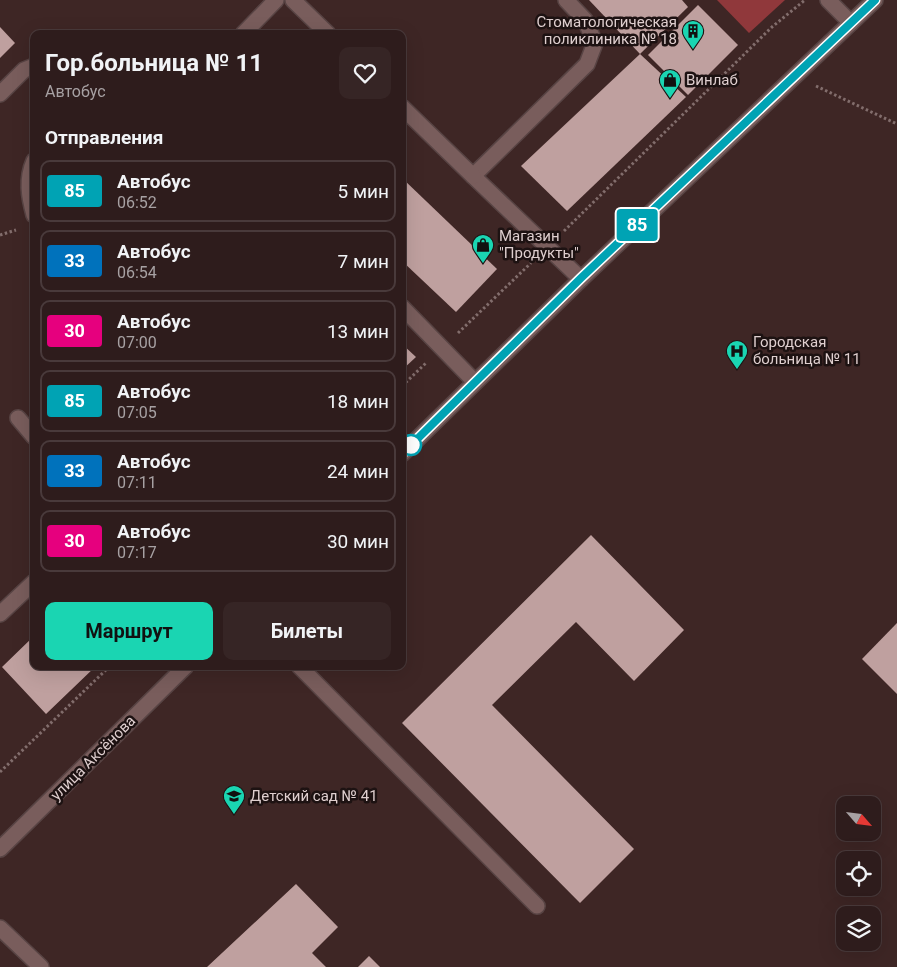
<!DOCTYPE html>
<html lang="ru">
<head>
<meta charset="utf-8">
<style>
	:root { --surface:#2e1c1c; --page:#362525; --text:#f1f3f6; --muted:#a7a1a3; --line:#493a3b; --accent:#1ad5b2 }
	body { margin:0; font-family:Roboto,sans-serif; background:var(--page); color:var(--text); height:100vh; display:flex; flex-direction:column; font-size:19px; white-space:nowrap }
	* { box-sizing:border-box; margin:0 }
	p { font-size:16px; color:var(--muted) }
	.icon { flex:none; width:28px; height:28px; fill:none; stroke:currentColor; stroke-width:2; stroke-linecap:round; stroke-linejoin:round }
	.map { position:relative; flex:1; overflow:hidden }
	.side { position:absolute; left:30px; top:30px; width:376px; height:640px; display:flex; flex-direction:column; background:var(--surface); border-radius:10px; box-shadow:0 5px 20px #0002,0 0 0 1px var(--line) }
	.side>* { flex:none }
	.badge { padding:0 10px; border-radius:4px; font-size:18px; line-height:32px }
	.needle { width:32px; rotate:118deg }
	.tools { position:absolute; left:836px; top:796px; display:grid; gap:10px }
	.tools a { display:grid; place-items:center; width:45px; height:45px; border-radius:10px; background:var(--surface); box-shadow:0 5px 20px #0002,0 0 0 1px var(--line); font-size:25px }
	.map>.badge { position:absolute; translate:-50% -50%; box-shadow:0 0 0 2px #fff }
	h2 { padding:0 15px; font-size:19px; line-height:45px }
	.round { display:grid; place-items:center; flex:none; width:52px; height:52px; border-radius:10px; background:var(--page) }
	.head { display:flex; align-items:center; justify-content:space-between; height:85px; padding:0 15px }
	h1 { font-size:24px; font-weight:700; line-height:38px }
	.cta { display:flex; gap:10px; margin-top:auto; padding:10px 15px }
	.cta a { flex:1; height:58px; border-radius:10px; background:var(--accent); color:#111; font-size:20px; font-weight:700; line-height:58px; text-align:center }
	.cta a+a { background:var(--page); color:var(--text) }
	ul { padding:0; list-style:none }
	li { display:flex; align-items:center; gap:15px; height:62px; margin:0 10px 8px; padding:0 5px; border:2px solid var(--line); border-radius:10px }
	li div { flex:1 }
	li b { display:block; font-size:19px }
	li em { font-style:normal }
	li .badge { min-width:55px; font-weight:700; text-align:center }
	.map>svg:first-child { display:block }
	.forest { fill:#90383b }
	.building { fill:#bfa09f }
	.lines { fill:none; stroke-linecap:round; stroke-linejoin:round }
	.minor-casing { stroke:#584444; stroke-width:18 }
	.path { stroke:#826d6c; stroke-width:3; stroke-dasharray:2.5 2.5; stroke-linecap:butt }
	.minor { stroke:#795d5c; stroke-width:15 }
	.line-casing { stroke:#fff; stroke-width:11 }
	.line { stroke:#00a3b4; stroke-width:8 }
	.stop-dot { fill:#fff; stroke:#00a3b4; stroke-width:2.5 }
	.labels { text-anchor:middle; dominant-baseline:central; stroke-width:5; stroke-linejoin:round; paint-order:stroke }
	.poi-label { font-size:15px; fill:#dfcfcf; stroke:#1d1212; text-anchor:start }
	.street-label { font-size:15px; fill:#dfcfcf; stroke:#1d1212 }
</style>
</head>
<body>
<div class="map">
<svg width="897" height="967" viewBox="0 0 897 967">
	<rect width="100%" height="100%" fill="#3e2625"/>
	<!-- forest -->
	<path class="forest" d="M717,0H785L749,33Z"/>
	<!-- building -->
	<g class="building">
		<path d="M589,0H682L688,7L640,54Z"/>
		<path d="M698,5L738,45L688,95L648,55Z"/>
		<path d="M0,27L15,43L0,58Z"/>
		<path d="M640,54L686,97L567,211L521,166Z"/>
		<path d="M402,178L497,269L456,312L402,261Z"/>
		<path d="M402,344L416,357L402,370Z"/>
		<path d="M591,535L684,630L634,681L576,622L492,705L634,849L580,903L402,723Z"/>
		<path d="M897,623V694L862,659Z"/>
		<path d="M34,636V666H96L46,714L2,667Z"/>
		<path d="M296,884L338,927L312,953L326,967H207Z"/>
		<path d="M369,956L380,967H358Z"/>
	</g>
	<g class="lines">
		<!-- minor casing -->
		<g class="minor-casing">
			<g id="minor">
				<path d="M293,0L328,34"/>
				<path d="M566,0L585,20L595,43L587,64L473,176L581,279"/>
				<path d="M828,0L851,23"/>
				<path d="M243,34L276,0"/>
				<path d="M0,94L24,70L34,66"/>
				<path d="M402,107L473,176"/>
				<path d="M34,161C26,179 29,197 34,215"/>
				<path d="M402,307L475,382"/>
				<path d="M18,418L34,437"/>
				<path d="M402,454L581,279L875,0"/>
				<path d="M0,614L34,582"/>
				<path d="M299,666L537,906"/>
				<path d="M0,849L186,666"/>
				<path d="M0,928L41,967"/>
			</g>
		</g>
		<!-- path -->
		<g class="path">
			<path d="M816,86L897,124"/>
			<path d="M564,231L772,27L805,0"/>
			<path d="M0,235L16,230"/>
			<path d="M458,333L531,263"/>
			<path d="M402,386L426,363"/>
			<path d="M0,772L110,666"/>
		</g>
		<!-- minor -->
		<use href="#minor" class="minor"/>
	</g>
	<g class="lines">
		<!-- line casing -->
		<g class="line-casing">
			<path id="line" d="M402,454L581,278L875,0"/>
		</g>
		<!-- line -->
		<use href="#line" class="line"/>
	</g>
	<!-- icons -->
	<defs>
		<g id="building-pin" transform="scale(1.125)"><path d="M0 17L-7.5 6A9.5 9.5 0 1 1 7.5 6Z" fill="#1ad5b2" stroke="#1d1212"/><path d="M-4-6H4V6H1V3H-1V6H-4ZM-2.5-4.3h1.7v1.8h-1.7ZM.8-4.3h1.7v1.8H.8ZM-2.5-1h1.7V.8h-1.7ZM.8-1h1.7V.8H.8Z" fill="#111"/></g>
		<g id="shop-pin" transform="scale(1.125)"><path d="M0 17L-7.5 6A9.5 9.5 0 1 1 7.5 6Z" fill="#1ad5b2" stroke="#1d1212"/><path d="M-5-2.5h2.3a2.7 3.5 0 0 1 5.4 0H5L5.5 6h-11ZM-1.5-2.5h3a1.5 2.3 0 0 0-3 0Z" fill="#111"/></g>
		<g id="hospital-pin" transform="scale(1.125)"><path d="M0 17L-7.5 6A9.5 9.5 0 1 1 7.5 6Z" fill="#1ad5b2" stroke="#1d1212"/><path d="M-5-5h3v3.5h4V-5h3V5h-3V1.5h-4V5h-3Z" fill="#111"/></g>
		<g id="school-pin" transform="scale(1.125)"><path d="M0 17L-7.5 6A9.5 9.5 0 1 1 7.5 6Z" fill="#1ad5b2" stroke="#1d1212"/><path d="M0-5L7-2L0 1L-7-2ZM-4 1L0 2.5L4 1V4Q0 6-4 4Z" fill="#111"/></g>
	</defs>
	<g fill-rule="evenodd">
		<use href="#building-pin" x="693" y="31"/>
		<use href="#shop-pin" x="670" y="80"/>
		<use href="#shop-pin" x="483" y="245"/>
		<use href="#hospital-pin" x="737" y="351"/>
		<use href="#school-pin" x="234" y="796"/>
	</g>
	<!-- markers -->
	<circle class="stop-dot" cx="411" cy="445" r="10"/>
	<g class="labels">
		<!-- poi labels -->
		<g class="poi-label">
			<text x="677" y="22" text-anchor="end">Стоматологическая<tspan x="677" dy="17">поликлиника № 18</tspan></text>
			<text x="686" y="80">Винлаб</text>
			<text x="499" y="236">Магазин<tspan x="499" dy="17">"Продукты"</tspan></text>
			<text x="753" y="342">Городская<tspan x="753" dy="17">больница № 11</tspan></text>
			<text x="250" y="796">Детский сад № 41</text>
		</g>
		<!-- street labels -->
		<g class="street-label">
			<text transform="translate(93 758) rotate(-45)">улица Аксёнова</text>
		</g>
	</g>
</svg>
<div class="tools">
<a><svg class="needle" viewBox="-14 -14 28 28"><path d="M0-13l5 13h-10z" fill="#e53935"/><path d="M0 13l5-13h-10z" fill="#a7a1a3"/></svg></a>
<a><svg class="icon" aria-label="locate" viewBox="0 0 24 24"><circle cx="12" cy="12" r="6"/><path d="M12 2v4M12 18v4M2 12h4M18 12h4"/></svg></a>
<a><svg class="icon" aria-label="layers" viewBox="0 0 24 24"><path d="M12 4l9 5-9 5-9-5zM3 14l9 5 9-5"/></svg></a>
</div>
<b class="badge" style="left:637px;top:225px;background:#00a3b4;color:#fff">85</b>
<section class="side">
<div class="head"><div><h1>Гор.больница № 11</h1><p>Автобус</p></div><a class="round"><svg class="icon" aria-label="heart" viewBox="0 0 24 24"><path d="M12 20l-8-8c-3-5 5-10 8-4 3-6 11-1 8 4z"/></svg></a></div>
<h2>Отправления</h2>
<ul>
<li><span class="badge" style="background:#00a3b4;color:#fff">85</span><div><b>Автобус</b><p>06:52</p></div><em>5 мин</em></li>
<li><span class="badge" style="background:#0072bc;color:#fff">33</span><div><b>Автобус</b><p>06:54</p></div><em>7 мин</em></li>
<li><span class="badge" style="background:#e6007e;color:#fff">30</span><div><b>Автобус</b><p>07:00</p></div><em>13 мин</em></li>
<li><span class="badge" style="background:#00a3b4;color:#fff">85</span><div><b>Автобус</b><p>07:05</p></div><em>18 мин</em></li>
<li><span class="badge" style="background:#0072bc;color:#fff">33</span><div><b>Автобус</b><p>07:11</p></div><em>24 мин</em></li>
<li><span class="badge" style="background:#e6007e;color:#fff">30</span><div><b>Автобус</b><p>07:17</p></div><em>30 мин</em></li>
</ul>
<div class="cta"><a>Маршрут</a><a>Билеты</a></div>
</section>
</div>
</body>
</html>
